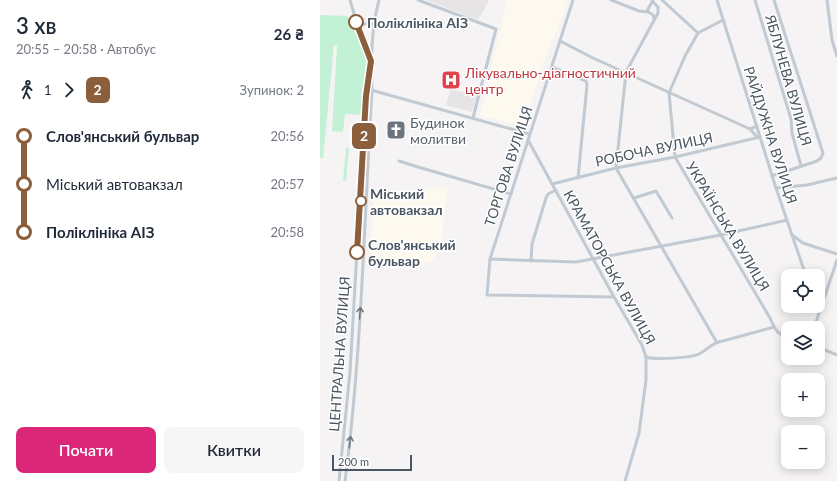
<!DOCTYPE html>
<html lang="uk">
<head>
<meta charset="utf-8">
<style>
	:root { --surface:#fff; --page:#f6f6f7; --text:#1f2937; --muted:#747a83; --accent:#db2777 }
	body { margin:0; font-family:Lato,sans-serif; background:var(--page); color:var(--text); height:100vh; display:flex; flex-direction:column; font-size:15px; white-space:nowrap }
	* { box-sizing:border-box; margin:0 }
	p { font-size:13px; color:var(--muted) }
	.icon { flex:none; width:22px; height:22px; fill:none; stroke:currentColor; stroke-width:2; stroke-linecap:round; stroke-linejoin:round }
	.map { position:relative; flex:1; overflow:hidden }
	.details { display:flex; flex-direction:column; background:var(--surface); width:320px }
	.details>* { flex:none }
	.badge { padding:0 8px; border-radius:6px; font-size:14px; line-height:26px }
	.fabs { position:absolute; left:461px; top:269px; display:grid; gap:8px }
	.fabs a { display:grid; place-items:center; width:44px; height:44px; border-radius:8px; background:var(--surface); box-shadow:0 2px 10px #0003; font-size:20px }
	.scale { position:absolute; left:12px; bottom:10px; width:80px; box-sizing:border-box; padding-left:4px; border:2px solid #4a5661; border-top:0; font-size:11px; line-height:14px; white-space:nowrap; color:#4a5661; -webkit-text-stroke:3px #fff; paint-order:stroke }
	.map>.badge { position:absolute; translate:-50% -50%; box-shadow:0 0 0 2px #fff }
	.legs { display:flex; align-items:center; gap:6px; height:44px; padding:0 16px; font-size:13px }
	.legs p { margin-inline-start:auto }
	.headline { display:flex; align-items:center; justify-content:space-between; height:68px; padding:0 16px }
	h1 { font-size:22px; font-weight:600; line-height:30px }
	.button { display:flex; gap:8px; margin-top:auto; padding:8px 16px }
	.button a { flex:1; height:46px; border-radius:8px; background:var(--accent); color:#fff; font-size:16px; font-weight:600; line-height:46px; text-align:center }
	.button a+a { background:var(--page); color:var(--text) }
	ul { padding:0 16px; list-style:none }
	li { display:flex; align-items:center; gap:14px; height:48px; font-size:15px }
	li i { display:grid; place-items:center; width:6px; height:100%; margin:0 5px; background:currentColor }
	li i::after { content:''; width:10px; height:10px; margin:-5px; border:3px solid; border-radius:50%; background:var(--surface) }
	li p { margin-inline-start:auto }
	li:first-child i { background:linear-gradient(#0000 50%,currentColor 0) }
	li:last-child i { background:linear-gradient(currentColor 50%,#0000 0) }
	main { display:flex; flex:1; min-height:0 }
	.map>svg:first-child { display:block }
	.commercial { fill:#fdf9ef }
	.education { fill:#e6e4e5 }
	.green { fill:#c3f1d5 }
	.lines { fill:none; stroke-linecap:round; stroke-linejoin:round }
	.minor { stroke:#c1cad2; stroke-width:3 }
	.oneway { stroke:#6e7983 }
	.line-1-casing { stroke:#fff; stroke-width:9 }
	.line-1 { stroke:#8b5e3c; stroke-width:6 }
	.stop-1-dot { fill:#fff; stroke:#8b5e3c; stroke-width:2 }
	.labels { text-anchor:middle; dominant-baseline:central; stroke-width:3; stroke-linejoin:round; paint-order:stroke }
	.stop-label { font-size:14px; font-weight:bold; fill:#4a5661; stroke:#fff; text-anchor:start }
	.health-label { font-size:14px; fill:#be3a42; stroke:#fff; text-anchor:start }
	.street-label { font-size:14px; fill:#4a5661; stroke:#fff }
	.worship-label { font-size:14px; fill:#5b616d; stroke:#fff; text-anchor:start }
</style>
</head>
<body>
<main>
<section class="details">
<div class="headline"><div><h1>3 хв</h1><p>20:55 – 20:58 · Автобус</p></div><b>26 ₴</b></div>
<div class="legs"><svg class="icon" aria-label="walk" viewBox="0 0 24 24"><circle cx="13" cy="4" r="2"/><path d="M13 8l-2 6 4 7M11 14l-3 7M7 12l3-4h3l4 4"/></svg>1<svg class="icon" aria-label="forward" viewBox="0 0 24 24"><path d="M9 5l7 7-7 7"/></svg><b class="badge" style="background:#8b5e3c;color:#fff">2</b><p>Зупинок: 2</p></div>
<ul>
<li><i style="color:#8b5e3c"></i><b>Слов'янський бульвар</b><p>20:56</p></li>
<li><i style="color:#8b5e3c"></i><span>Міський автовакзал</span><p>20:57</p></li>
<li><i style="color:#8b5e3c"></i><b>Поліклініка АІЗ</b><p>20:58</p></li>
</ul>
<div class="button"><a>Почати</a><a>Квитки</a></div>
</section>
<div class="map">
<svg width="517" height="481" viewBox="0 0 517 481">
	<rect width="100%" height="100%" fill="#f5f3f3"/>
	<!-- commercial -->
	<g class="commercial">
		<path d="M187,0H249L223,64L204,126L160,116Z"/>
		<path d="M128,187L121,248L111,263L49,261L54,193Z"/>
	</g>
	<!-- education -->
	<g class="education">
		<path d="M106,0H169L158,20Z"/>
		<path d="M131,89L157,96L152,112L126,105Z"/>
	</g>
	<!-- green -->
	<g class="green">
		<path d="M0,15L27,16L38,29L46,56L43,115L25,114L23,132L12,131L17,46L14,45L3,158H0Z"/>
		<path d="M26,148H29L26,181H23Z"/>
	</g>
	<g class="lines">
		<!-- minor -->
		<g class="minor">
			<path d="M30,0L37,24L51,59"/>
			<path d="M98,0L176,29L153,118"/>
			<path d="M253,0L170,259L167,295L294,297"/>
			<path d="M291,0L319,11L328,12"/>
			<path d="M333,0L327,11L333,15L334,18"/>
			<path d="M342,0L378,33"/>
			<path d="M397,0L456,188L486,276"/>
			<path d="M435,0L471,119L472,133L481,166"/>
			<path d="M507,0L512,40L517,56"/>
			<path d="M332,1L338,7V13L306,72L296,168L396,341"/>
			<path d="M403,20L378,33L365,56L349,93L355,157L450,318C455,329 456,333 468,338"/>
			<path d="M37,24H54"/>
			<path d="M240,41L273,58L430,129L437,126"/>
			<path d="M232,67L266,81L267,85L258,178"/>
			<path d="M51,90L209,134"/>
			<path d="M430,129L437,137"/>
			<path d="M208,140L294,297L322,345L326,357V380L319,433L305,481"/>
			<path d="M79,161L98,167L191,194"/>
			<path d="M452,176L497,161L501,158L503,153L454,0"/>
			<path d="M232,184L296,168L355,157L440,137"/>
			<path d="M456,188L487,185L517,178"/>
			<path d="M314,198L336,191L352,218"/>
			<path d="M472,235L483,243L517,254"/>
			<path d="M170,259L256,262L401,235L467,220"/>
			<path d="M211,261L212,244L226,198L228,194L236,190"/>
			<path d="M498,293L506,294"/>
			<path d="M494,328L517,260"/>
			<path d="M498,347L517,355"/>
			<path d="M326,357C335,360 371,358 379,354C389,349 392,342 403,341L454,327"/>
			<path d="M19,481L30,372L46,96L50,66"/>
			<path d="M25,481C42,351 44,221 52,90C51,60 51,30 59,0"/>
		</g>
	</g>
	<!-- one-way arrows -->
	<defs><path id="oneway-shaft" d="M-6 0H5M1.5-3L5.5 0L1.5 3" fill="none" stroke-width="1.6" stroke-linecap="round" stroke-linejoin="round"/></defs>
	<g class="oneway">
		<use href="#oneway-shaft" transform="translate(40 313) rotate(-86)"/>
		<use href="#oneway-shaft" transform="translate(30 442) rotate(-83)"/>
	</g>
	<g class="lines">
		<!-- line-1 casing -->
		<g class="line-1-casing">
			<path id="line-1" d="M36,22L51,61L46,96L37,252"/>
		</g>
		<!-- line-1 -->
		<use href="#line-1" class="line-1"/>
	</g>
	<!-- icons -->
	<defs>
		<g id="hospital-square" transform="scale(1)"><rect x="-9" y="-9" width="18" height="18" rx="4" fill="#e0444e" stroke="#fff"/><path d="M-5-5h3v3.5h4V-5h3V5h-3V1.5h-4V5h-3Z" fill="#fff"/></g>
		<g id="church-square" transform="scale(1)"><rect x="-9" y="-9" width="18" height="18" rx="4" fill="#6b7280" stroke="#fff"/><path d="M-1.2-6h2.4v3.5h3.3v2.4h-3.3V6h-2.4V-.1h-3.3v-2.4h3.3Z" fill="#fff"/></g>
	</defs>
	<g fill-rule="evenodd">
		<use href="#hospital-square" x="131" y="80"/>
		<use href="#church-square" x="76" y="130"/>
	</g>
	<!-- markers -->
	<g class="stop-1-dot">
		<circle cx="36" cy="22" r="7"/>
		<circle cx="41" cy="201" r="5"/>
		<circle cx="37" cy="252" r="7"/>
	</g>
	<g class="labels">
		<!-- stop labels -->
		<g class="stop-label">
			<text x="47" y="22">Поліклініка АІЗ</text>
			<text x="50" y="193">Міський<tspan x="50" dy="16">автовакзал</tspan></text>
			<text x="48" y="244">Слов'янський<tspan x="48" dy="16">бульвар</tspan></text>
		</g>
		<!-- health labels -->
		<g class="health-label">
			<text x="145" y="72">Лікувально-діагностичний<tspan x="145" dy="16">центр</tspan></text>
		</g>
		<!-- street labels -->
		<g class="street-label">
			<text transform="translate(469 80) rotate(74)">ЯБЛУНЕВА ВУЛИЦЯ</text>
			<text transform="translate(451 135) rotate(72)">РАЙДУЖНА ВУЛИЦЯ</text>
			<text transform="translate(334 149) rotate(-12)">РОБОЧА ВУЛИЦЯ</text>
			<text transform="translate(188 166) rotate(-72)">ТОРГОВА ВУЛИЦЯ</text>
			<text transform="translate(408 226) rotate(59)">УКРАЇНСЬКА ВУЛИЦЯ</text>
			<text transform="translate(290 267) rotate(61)">КРАМАТОРСЬКА ВУЛИЦЯ</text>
			<text transform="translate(19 354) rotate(-86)">ЦЕНТРАЛЬНА ВУЛИЦЯ</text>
		</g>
		<!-- worship labels -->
		<g class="worship-label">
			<text x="90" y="122">Будинок<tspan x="90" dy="16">молитви</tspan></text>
		</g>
	</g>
</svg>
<div class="fabs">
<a><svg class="icon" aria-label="locate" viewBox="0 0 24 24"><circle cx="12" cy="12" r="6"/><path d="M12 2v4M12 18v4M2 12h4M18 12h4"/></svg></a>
<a><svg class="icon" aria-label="layers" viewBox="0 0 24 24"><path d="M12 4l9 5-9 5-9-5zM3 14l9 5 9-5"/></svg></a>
<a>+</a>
<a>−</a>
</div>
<div class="scale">200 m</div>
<b class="badge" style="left:44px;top:136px;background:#8b5e3c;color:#fff">2</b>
</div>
</main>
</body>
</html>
